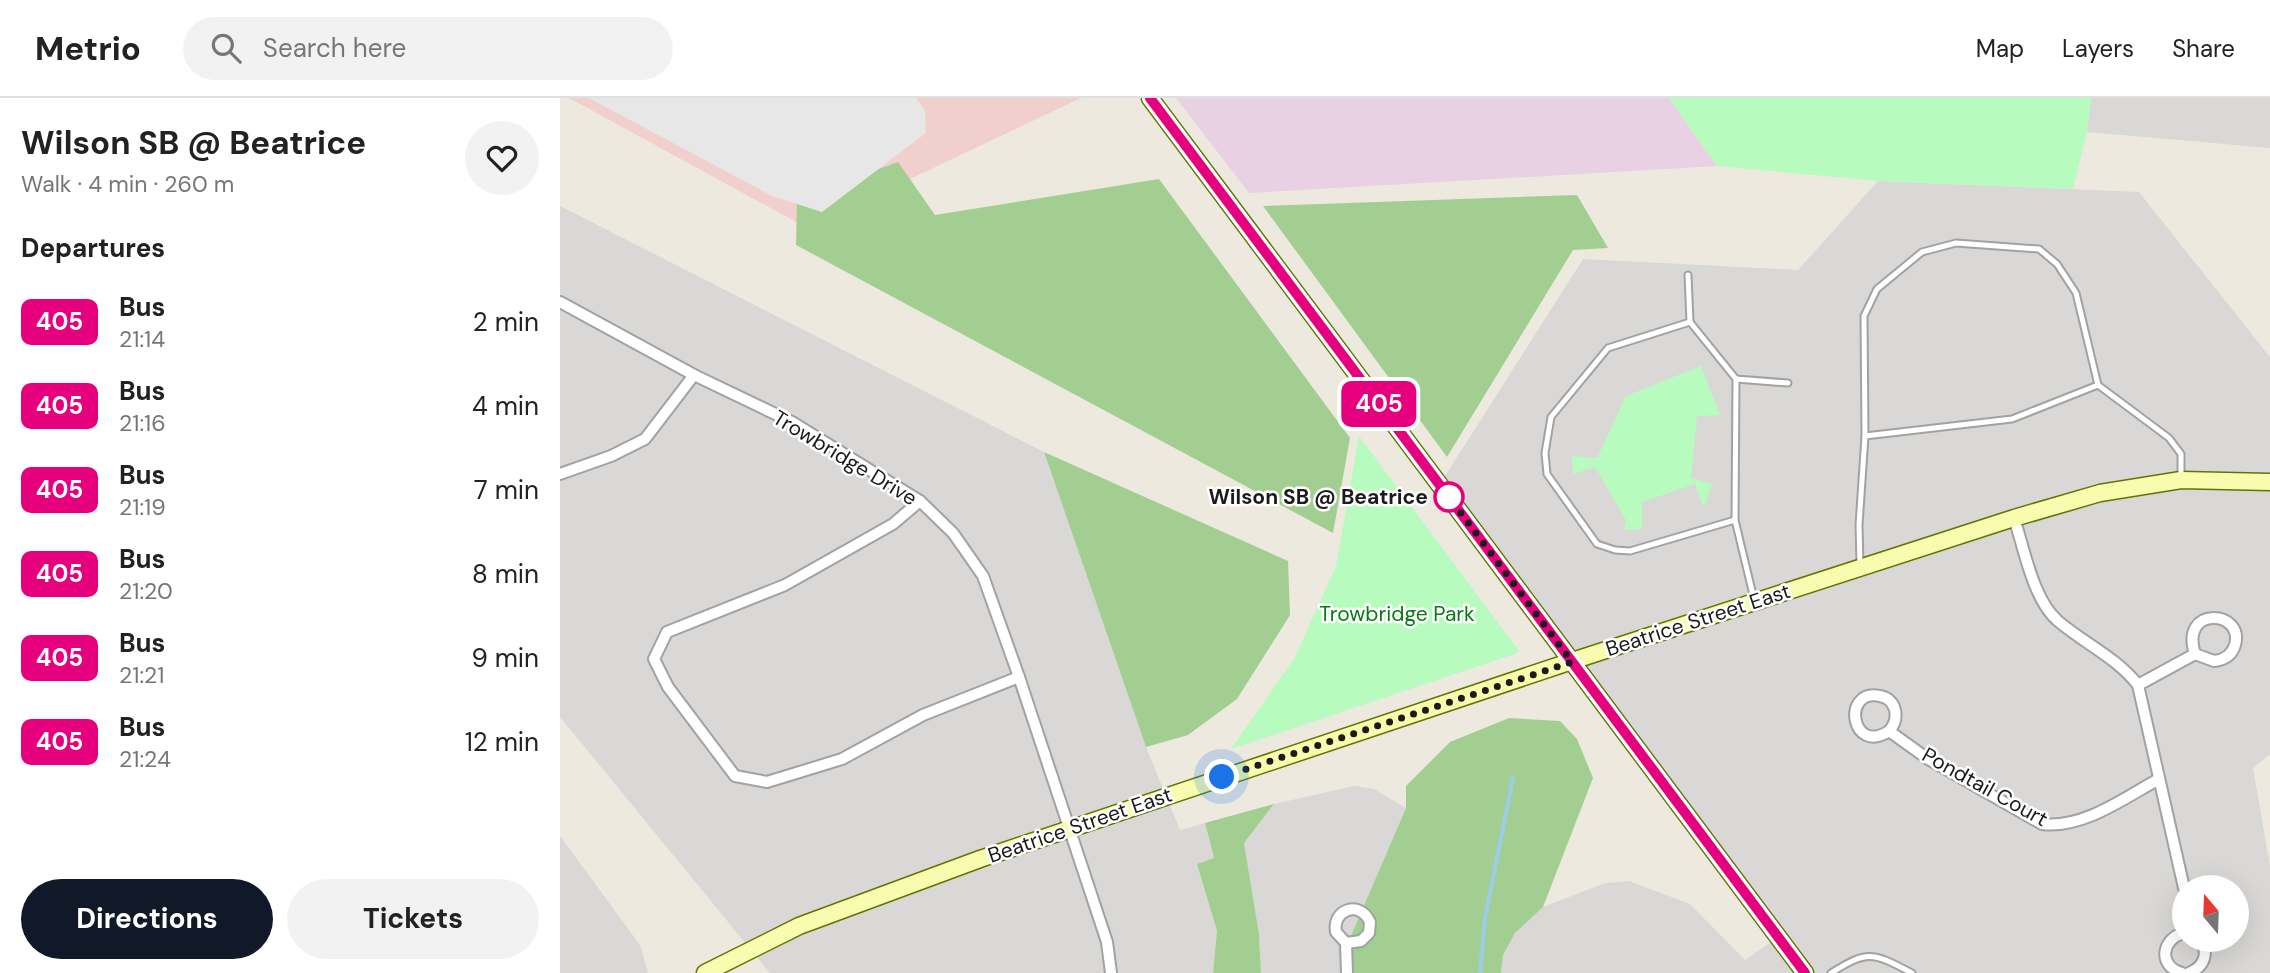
<!DOCTYPE html>
<html lang="en">
<head>
<meta charset="utf-8">
<style>
	:root { --surface:#fff; --page:#f2f2f2; --text:#222; --muted:#767676; --line:#e0e0e0; --accent:#111827 }
	body { margin:0; font-family:"DM Sans",sans-serif; background:var(--page); color:var(--text); height:100vh; display:flex; flex-direction:column; font-size:26px; white-space:nowrap }
	* { box-sizing:border-box; margin:0 }
	p { font-size:23px; color:var(--muted) }
	.icon { flex:none; width:38px; height:38px; fill:none; stroke:currentColor; stroke-width:2; stroke-linecap:round; stroke-linejoin:round }
	.map { position:relative; flex:1; overflow:hidden }
	.side { display:flex; flex-direction:column; background:var(--surface); width:560px }
	.side>* { flex:none }
	.badge { padding:0 14px; border-radius:10px; font-size:24px; line-height:46px }
	.needle { width:46px; rotate:341deg }
	.buttons { position:absolute; left:1612px; top:777px; display:grid; gap:14px }
	.buttons a { display:grid; place-items:center; width:77px; height:77px; border-radius:50%; background:var(--surface); box-shadow:0 7px 28px #0002; font-size:35px }
	.you { position:absolute; width:35px; height:35px; margin:-18px; border:5px solid #fff; border-radius:50%; background:#1a73e8; box-shadow:0 0 0 10px #1a73e833 }
	.map>.badge { position:absolute; translate:-50% -50%; box-shadow:0 0 0 4px #fff }
	h2 { padding:0 21px; font-size:26px; line-height:63px }
	.round { display:grid; place-items:center; flex:none; width:74px; height:74px; border-radius:37px; background:var(--page) }
	.overview { display:flex; align-items:center; justify-content:space-between; height:119px; padding:0 21px }
	h1 { font-size:33px; font-weight:700; line-height:52px }
	.button { display:flex; gap:14px; margin-top:auto; padding:14px 21px }
	.button a { flex:1; height:80px; border-radius:42px; background:var(--accent); color:#fff; font-size:28px; font-weight:700; line-height:80px; text-align:center }
	.button a+a { background:var(--page); color:var(--text) }
	ul { padding:0; list-style:none }
	li { display:flex; align-items:center; gap:21px; height:84px; padding:0 21px }
	li div { flex:1 }
	li b { display:block; font-size:26px }
	li em { font-style:normal }
	li .badge { min-width:77px; font-weight:700; text-align:center }
	header { display:flex; align-items:center; gap:42px; box-sizing:border-box; height:98px; padding:0 35px; background:var(--surface); border-bottom:2px solid var(--line) }
	header strong { font-size:33px }
	nav { display:flex; gap:38px; margin-inline-start:auto; font-size:24px }
	.search { width:490px; height:63px; background:var(--page); display:flex; align-items:center; gap:18px; box-sizing:border-box; padding:0 24px; border-radius:38px; color:var(--muted); font-size:26px }
	main { display:flex; flex:1; min-height:0 }
	.map>svg:first-child { display:block }
	.residential { fill:#d9d8d7; fill-rule:evenodd }
	.commercial { fill:#f0cfcc }
	.industrial { fill:#e7d1e2 }
	.forest { fill:#a2cf91 }
	.park { fill:#b7fcbe }
	.parking { fill:#e7e7e7 }
	.lines { fill:none; stroke-linecap:round; stroke-linejoin:round }
	.stream { stroke:#9ccede; stroke-width:4.5 }
	.lane-casing { stroke:#a2a2a2; stroke-width:9 }
	.street-casing { stroke:#a2a2a2; stroke-width:14 }
	.secondary-casing { stroke:#647300; stroke-width:19 }
	.lane { stroke:#fff; stroke-width:5 }
	.street { stroke:#fff; stroke-width:10 }
	.secondary { stroke:#f7fcae; stroke-width:16 }
	.line-casing { stroke:#fff; stroke-width:16 }
	.line { stroke:#e6007e; stroke-width:10 }
	.walk { stroke:#1b1b1b; stroke-width:7; stroke-dasharray:0 12.6 }
	.stop-dot { fill:#fff; stroke:#e6007e; stroke-width:3.5 }
	.labels { text-anchor:middle; dominant-baseline:central; stroke-width:5; stroke-linejoin:round; paint-order:stroke }
	.street-label { font-size:21px; fill:#1b1b1b; stroke:#fff }
	.stop-label { font-size:21px; font-weight:bold; fill:#1b1b1b; stroke:#fff; text-anchor:end }
	.park-label { font-size:21px; fill:#057c12; stroke:#fff }
</style>
</head>
<body>
<header>
<strong>Metrio</strong>
<div class="search"><svg class="icon" aria-label="search" viewBox="0 0 24 24"><circle cx="10" cy="10" r="6"/><path d="M15 15l6 6"/></svg>Search here</div>
<nav><a>Map</a><a>Layers</a><a>Share</a></nav>
</header>
<main>
<section class="side">
<div class="overview"><div><h1>Wilson SB @ Beatrice</h1><p>Walk · 4 min · 260 m</p></div><a class="round"><svg class="icon" aria-label="heart" viewBox="0 0 24 24"><path d="M12 20l-8-8c-3-5 5-10 8-4 3-6 11-1 8 4z"/></svg></a></div>
<h2>Departures</h2>
<ul>
<li><span class="badge" style="background:#e6007e;color:#fff">405</span><div><b>Bus</b><p>21:14</p></div><em>2 min</em></li>
<li><span class="badge" style="background:#e6007e;color:#fff">405</span><div><b>Bus</b><p>21:16</p></div><em>4 min</em></li>
<li><span class="badge" style="background:#e6007e;color:#fff">405</span><div><b>Bus</b><p>21:19</p></div><em>7 min</em></li>
<li><span class="badge" style="background:#e6007e;color:#fff">405</span><div><b>Bus</b><p>21:20</p></div><em>8 min</em></li>
<li><span class="badge" style="background:#e6007e;color:#fff">405</span><div><b>Bus</b><p>21:21</p></div><em>9 min</em></li>
<li><span class="badge" style="background:#e6007e;color:#fff">405</span><div><b>Bus</b><p>21:24</p></div><em>12 min</em></li>
</ul>
<div class="button"><a>Directions</a><a>Tickets</a></div>
</section>
<div class="map">
<svg width="1710" height="875" viewBox="0 0 1710 875">
	<rect width="100%" height="100%" fill="#ede9df"/>
	<!-- residential -->
	<g class="residential">
		<path d="M1531,0H1710V50L1527,34Z"/>
		<path d="M1318,83L1579,94L1710,259V656L1693,670L1710,768V875H941L943,857L955,835L983,809L1045,785L1069,783L1130,806L1185,862L1217,840L880,386L1023,161L1238,172ZM1624,789H1676V842H1624Z"/>
		<path d="M0,108L484,354L586,649L620,732L645,725L654,760L637,766L657,833L653,875H210L0,619Z"/>
		<path d="M794,688L814,691L846,710L787,847L788,875H701L699,836L684,745L714,706Z"/>
		<path d="M0,738L80,847L88,875H0Z"/>
	</g>
	<!-- commercial -->
	<path class="commercial" d="M9,0H521L350,81L260,137Z"/>
	<!-- industrial -->
	<path class="industrial" d="M616,0H1109L1157,68L689,95Z"/>
	<!-- forest -->
	<g class="forest">
		<path d="M338,64L375,117L599,81L790,340L773,435L236,147L237,101Z"/>
		<path d="M1017,97L1048,150L1013,152L887,359L703,108Z"/>
		<path d="M484,354L728,463L730,517L677,601L628,637L586,649Z"/>
		<path d="M949,620L1000,623L1017,641L1033,680L983,809L955,835L943,857L941,875H788L787,847L846,710V688L890,644Z"/>
		<path d="M714,706L684,745L699,836L701,875H653L657,833L637,766L654,760L645,725Z"/>
	</g>
	<!-- park -->
	<g class="park">
		<path d="M1109,0H1531L1527,34L1513,91L1318,83L1157,68Z"/>
		<path d="M1141,268L1160,317L1137,318L1131,380L1152,386L1144,410L1135,386L1082,404V431L1064,432L1066,422L1035,369L1013,376L1012,358L1037,360L1066,298Z"/>
		<path d="M799,338L959,553L955,556L671,651L735,559L776,468Z"/>
	</g>
	<!-- parking -->
	<path class="parking" d="M29,0H356L365,12L366,35L262,114L212,98Z"/>
	<g class="lines">
		<!-- stream -->
		<path class="stream" d="M920,875L925,820L953,680"/>
		<!-- lane casing -->
		<g class="lane-casing">
			<g id="lane">
				<path d="M1128,177L1130,224"/>
				<path d="M1130,224L1176,281L1175,422L1070,453L1055,452L1037,446L987,376L985,355L991,319L1048,250Z"/>
				<path d="M1176,281L1228,285"/>
				<path d="M1305,338L1304,218L1317,191L1362,154L1396,145L1479,151L1497,166L1516,195L1538,287"/>
				<path d="M1175,422L1194,501"/>
				<path d="M1300,467L1299,427L1305,338L1452,321L1538,287L1609,340L1621,356V379"/>
				<path d="M1271,875C1309,851 1313,855 1352,875"/>
			</g>
		</g>
		<!-- street casing -->
		<g class="street-casing">
			<g id="street">
				<path d="M0,204L134,277L232,324L360,403L393,435L423,478L459,579L547,844L551,875"/>
				<path d="M0,376L51,358L85,341L134,277"/>
				<path d="M360,403L333,426L225,487L107,534L94,561L108,589L175,678L207,684L282,661L363,617L459,579"/>
				<path d="M1454,420C1464,450 1473,502 1498,523C1525,546 1556,559 1578,587L1624,790"/>
				<path d="M1578,587L1635,556L1654,563C1664,562 1672,557 1675,547C1685,512 1619,507 1635,556"/>
				<path d="M1329,633C1340,621 1337,601 1320,598C1281,590 1291,658 1329,633L1368,661L1482,726C1523,731 1564,700 1599,681"/>
				<path d="M786,845L801,843L809,835L810,824C800,802 772,811 776,834L786,845L787,875"/>
				<path d="M1622,875C1597,868 1602,840 1624,835"/>
				<path d="M1629,875C1644,869 1649,856 1641,842"/>
			</g>
		</g>
		<!-- secondary casing -->
		<g class="secondary-casing">
			<g id="secondary">
				<path d="M590,0L1245,875"/>
				<path d="M145,875L239,828L420,761L1012,563L1454,420L1540,395L1621,382L1710,384"/>
			</g>
		</g>
		<!-- lane -->
		<use href="#lane" class="lane"/>
		<!-- street -->
		<use href="#street" class="street"/>
		<!-- secondary -->
		<use href="#secondary" class="secondary"/>
	</g>
	<g class="lines">
		<!-- line casing -->
		<g class="line-casing">
			<path id="line" d="M590,0L1245,875"/>
		</g>
		<!-- line -->
		<use href="#line" class="line"/>
		<!-- walk -->
		<path class="walk" d="M662,679L1012,564L889,399"/>
	</g>
	<!-- markers -->
	<circle class="stop-dot" cx="889" cy="399" r="14"/>
	<g class="labels">
		<!-- street labels -->
		<g class="street-label">
			<text transform="translate(285 360) rotate(31)">Trowbridge Drive</text>
			<text transform="translate(1138 522) rotate(-18)">Beatrice Street East</text>
			<text transform="translate(1425 689) rotate(29)">Pondtail Court</text>
			<text transform="translate(520 727) rotate(-19)">Beatrice Street East</text>
		</g>
		<!-- stop labels -->
		<g class="stop-label">
			<text x="868" y="399">Wilson SB @ Beatrice</text>
		</g>
		<!-- park labels -->
		<g class="park-label">
			<text x="837" y="516">Trowbridge Park</text>
		</g>
	</g>
</svg>
<div class="buttons">
<a><svg class="needle" viewBox="-14 -14 28 28"><path d="M0-13l5 13h-10z" fill="#e53935"/><path d="M0 13l5-13h-10z" fill="#767676"/></svg></a>
</div>
<div class="you" style="left:662px;top:679px"></div>
<b class="badge" style="left:819px;top:306px;background:#e6007e;color:#fff">405</b>
</div>
</main>
</body>
</html>
